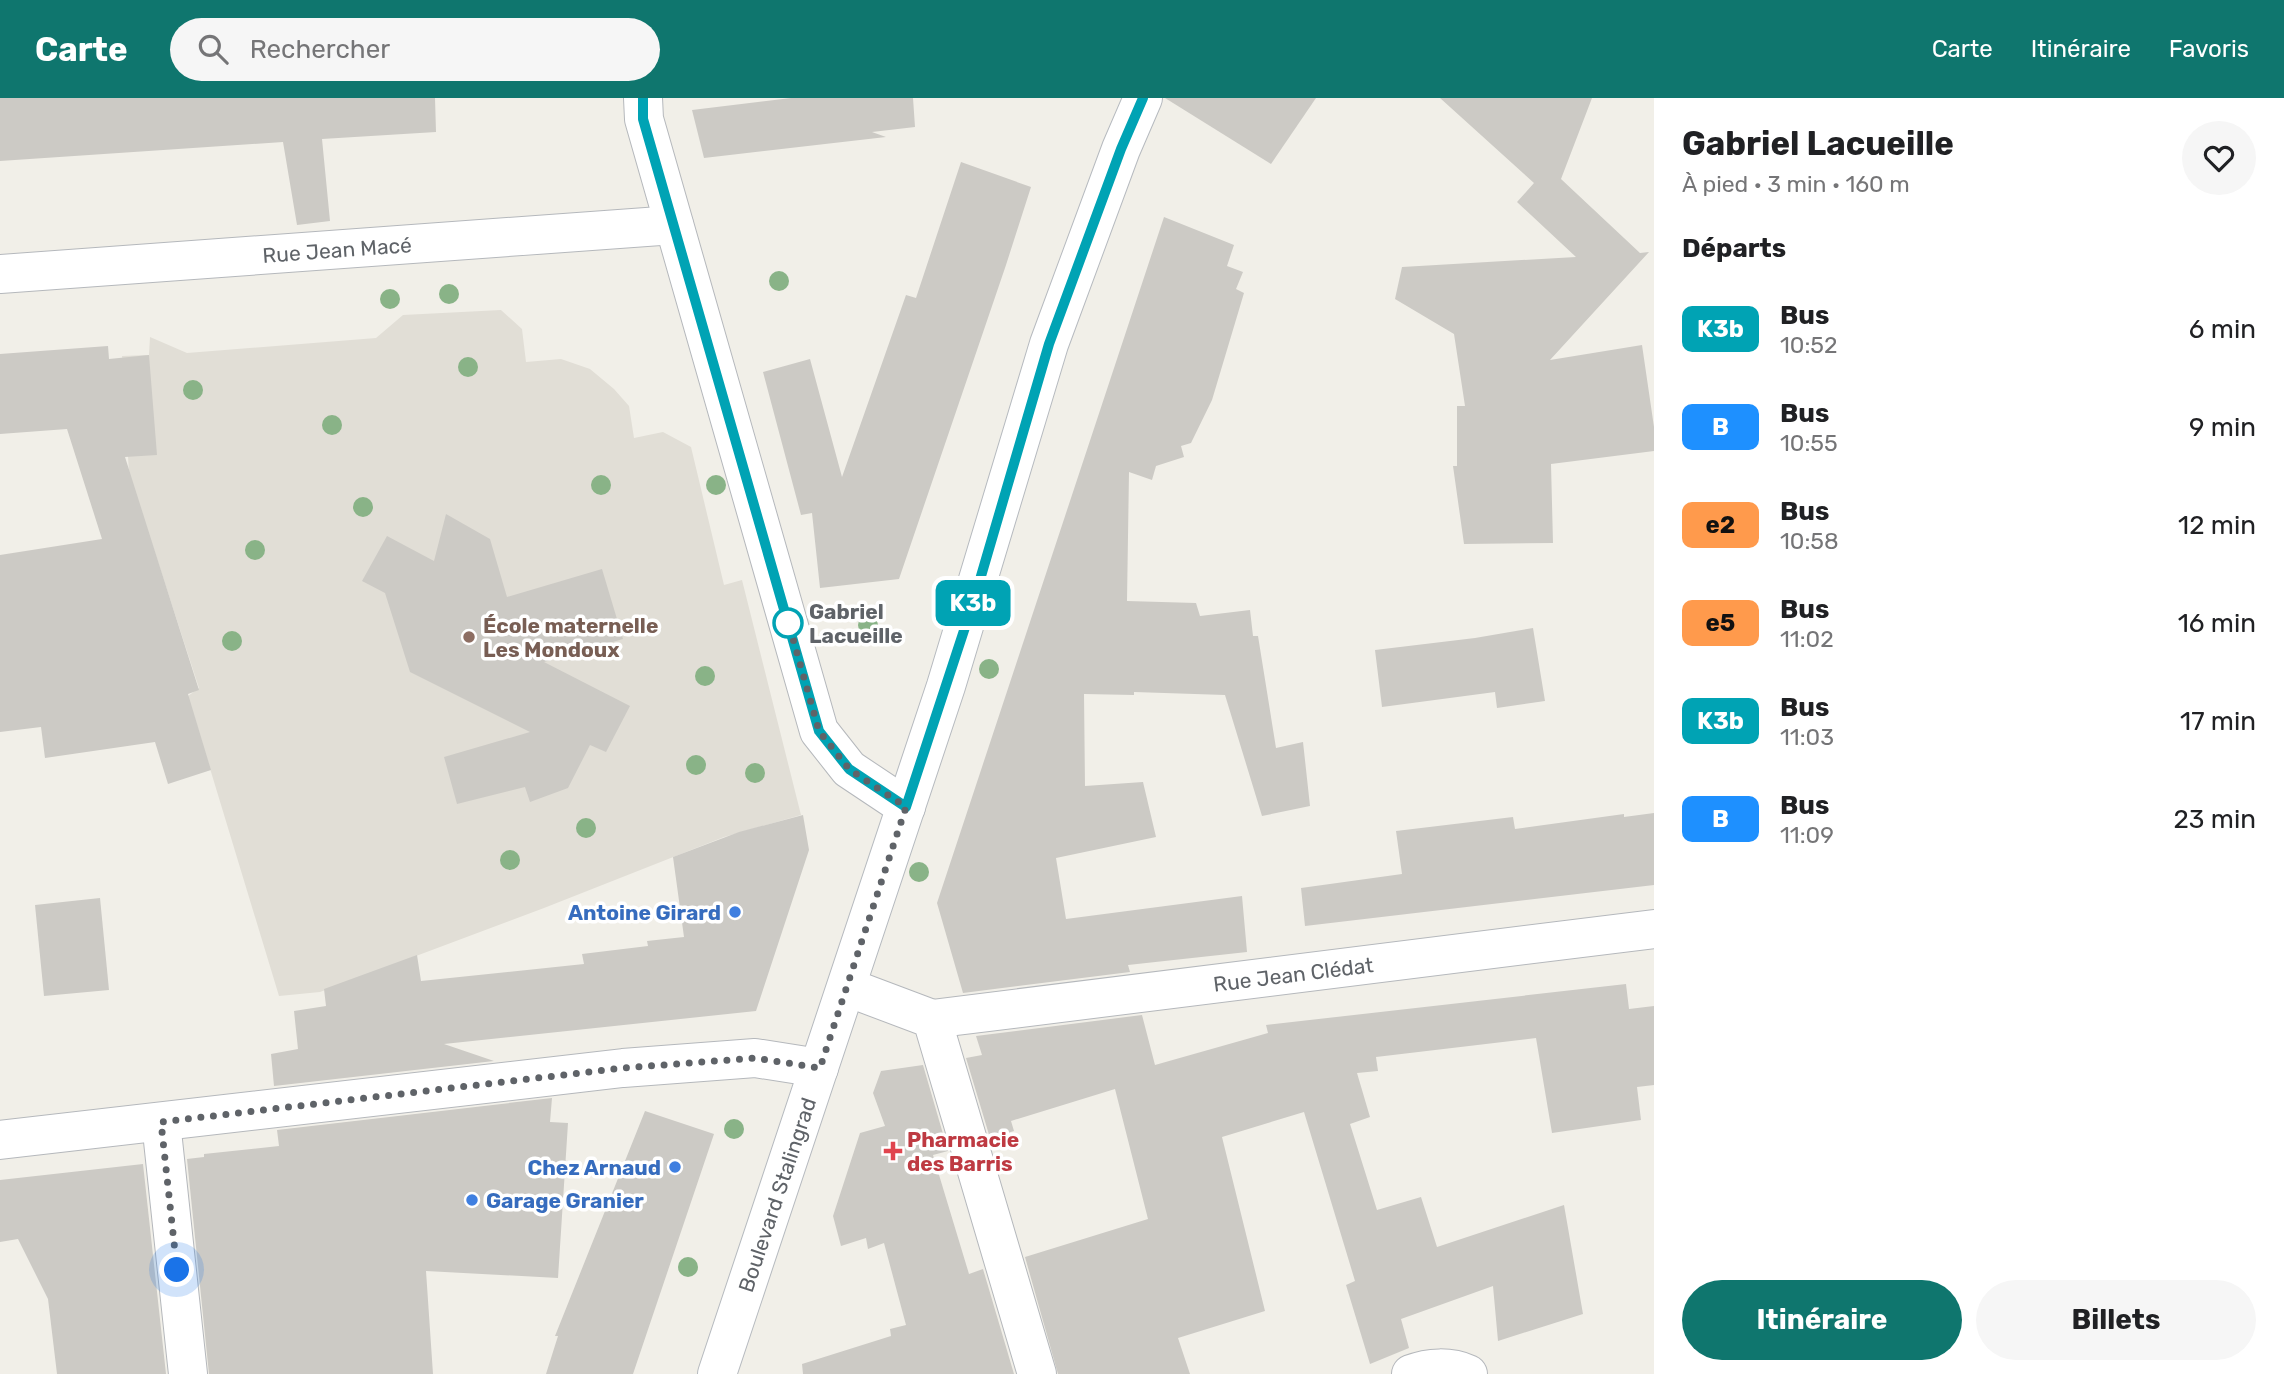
<!DOCTYPE html>
<html lang="fr">
<head>
<meta charset="utf-8">
<style>
	:root { --surface:#fff; --page:#f6f6f6; --text:#202124; --muted:#757577; --accent:#0f766e }
	body { margin:0; font-family:Rubik,sans-serif; background:var(--page); color:var(--text); height:100vh; display:flex; flex-direction:column; font-size:26px; white-space:nowrap }
	* { box-sizing:border-box; margin:0 }
	p { font-size:23px; color:var(--muted) }
	.icon { flex:none; width:38px; height:38px; fill:none; stroke:currentColor; stroke-width:2; stroke-linecap:round; stroke-linejoin:round }
	.map { position:relative; flex:1; overflow:hidden }
	.details { display:flex; flex-direction:column; background:var(--surface); width:630px }
	.details>* { flex:none }
	.badge { padding:0 14px; border-radius:10px; font-size:24px; line-height:46px }
	.you { position:absolute; width:35px; height:35px; margin:-18px; border:5px solid #fff; border-radius:50%; background:#1a73e8; box-shadow:0 0 0 10px #1a73e833 }
	.map>.badge { position:absolute; translate:-50% -50%; box-shadow:0 0 0 4px #fff }
	h2 { padding:0 28px; font-size:26px; line-height:63px }
	.round { display:grid; place-items:center; flex:none; width:74px; height:74px; border-radius:37px; background:var(--page) }
	.summary { display:flex; align-items:center; justify-content:space-between; height:119px; padding:0 28px }
	h1 { font-size:33px; font-weight:700; line-height:52px }
	.cta { display:flex; gap:14px; margin-top:auto; padding:14px 28px }
	.cta a { flex:1; height:80px; border-radius:42px; background:var(--accent); color:#fff; font-size:28px; font-weight:700; line-height:80px; text-align:center }
	.cta a+a { background:var(--page); color:var(--text) }
	ul { padding:0; list-style:none }
	li { display:flex; align-items:center; gap:21px; height:98px; padding:0 28px }
	li div { flex:1 }
	li b { display:block; font-size:26px }
	li em { font-style:normal }
	li .badge { min-width:77px; font-weight:700; text-align:center }
	header { display:flex; align-items:center; gap:42px; box-sizing:border-box; height:98px; padding:0 35px; background:var(--accent); color:#fff }
	header strong { font-size:33px }
	nav { display:flex; gap:38px; margin-inline-start:auto; font-size:24px }
	.search { width:490px; height:63px; background:var(--page); display:flex; align-items:center; gap:18px; box-sizing:border-box; padding:0 24px; border-radius:38px; color:var(--muted); font-size:26px }
	main { display:flex; flex:1; min-height:0 }
	.map>svg:first-child { display:block }
	.education { fill:#e1ded6 }
	.building { fill:#cccac5 }
	.lines { fill:none; stroke-linecap:round; stroke-linejoin:round }
	.minor-casing { stroke:#b5b8bc; stroke-width:40 }
	.secondary-casing { stroke:#b6babf; stroke-width:40 }
	.minor { stroke:#fff; stroke-width:38 }
	.secondary { stroke:#fff; stroke-width:38 }
	.tree { fill:#89b387 }
	.line-casing { stroke:#fff; stroke-width:16 }
	.line { stroke:#00a3b4; stroke-width:10 }
	.walk { stroke:#5f6368; stroke-width:7; stroke-dasharray:0 12.6 }
	.stop-dot { fill:#fff; stroke:#00a3b4; stroke-width:3.5 }
	.education-dot { fill:#8d6e63; stroke:#fff; stroke-width:2.5 }
	.shop-dot { fill:#3f7fe0; stroke:#fff; stroke-width:2.5 }
	.health-dot { fill:#e0444e; stroke:#fff; stroke-width:2.5 }
	.labels { text-anchor:middle; dominant-baseline:central; stroke-width:7; stroke-linejoin:round; paint-order:stroke }
	.street-label { font-size:21px; fill:#5f6368; stroke:#fff }
	.stop-label { font-size:21px; font-weight:bold; fill:#5f6368; stroke:#fff; text-anchor:start }
	.education-label { font-size:21px; font-weight:bold; fill:#785e54; stroke:#fff; text-anchor:start }
	.shop-label { font-size:21px; font-weight:bold; fill:#366cbe; stroke:#fff; text-anchor:end }
	.health-label { font-size:21px; font-weight:bold; fill:#be3a42; stroke:#fff; text-anchor:start }
</style>
</head>
<body>
<header>
<strong>Carte</strong>
<div class="search"><svg class="icon" aria-label="search" viewBox="0 0 24 24"><circle cx="10" cy="10" r="6"/><path d="M15 15l6 6"/></svg>Rechercher</div>
<nav><a>Carte</a><a>Itinéraire</a><a>Favoris</a></nav>
</header>
<main>
<div class="map">
<svg width="1654" height="1276" viewBox="0 0 1654 1276">
	<rect width="100%" height="100%" fill="#f1efe8"/>
	<!-- education -->
	<path class="education" d="M501,212L522,231L526,264L561,261L590,271L614,291L629,308L634,340L663,334L691,349L724,487L742,482L801,717L724,739L544,810L320,894L279,898L188,598L199,590L129,375L122,258L149,257L150,239L187,255L376,240L403,217Z"/>
	<!-- building -->
	<g class="building">
		<path d="M0,0H435L436,34L322,41L330,123L297,127L283,44L0,63Z"/>
		<path d="M791,0H913L915,29L872,34L886,39L704,60L692,12Z"/>
		<path d="M1165,0H1316L1271,66Z"/>
		<path d="M1440,0H1592L1561,81L1640,155L1649,154L1550,262L1642,247L1654,329V353L1551,366L1553,445L1464,446L1453,368H1457V308H1465L1454,236L1395,201L1402,169L1576,159L1517,104L1534,85Z"/>
		<path d="M961,64L1031,89L1006,167L899,481L820,490L812,415L801,417L763,274L810,261L842,379L906,197L916,200Z"/>
		<path d="M1164,119L1234,147L1227,168L1243,174L1236,191L1244,195L1212,302L1191,345L1181,348L1184,359L1156,368L1152,382L1129,374L1127,503L1196,505L1200,518L1250,512L1253,538H1258L1276,650L1303,644L1310,708L1262,718L1225,597L1134,594V597L1084,596L1085,688L1143,684L1156,739L1056,760L1066,821L1242,798L1247,854L1128,867L1130,874L963,895L937,805Z"/>
		<path d="M108,248L109,261L149,257L157,357L125,359L199,592L188,596L211,672L168,686L155,644L45,660L41,629L0,634V457L102,441L67,331L0,336V256Z"/>
		<path d="M446,416L490,441L507,499L602,471L623,541L544,564L630,608L606,654L590,647L568,690L530,704L525,689L457,706L444,659L530,634L410,574L385,495L362,483L387,438L434,463Z"/>
		<path d="M1533,530L1545,603L1497,610L1495,594L1382,609L1375,552L1475,540Z"/>
		<path d="M1654,715V787L1305,828L1301,790L1402,776L1396,733L1513,719L1515,731L1624,716V719Z"/>
		<path d="M803,717L809,752L756,913L444,946L494,963L274,988L271,956L298,951L294,913L326,908L324,891L417,857L421,883L584,866L582,856L648,848L647,843L684,839L673,759L739,734Z"/>
		<path d="M100,800L109,892L44,898L35,807Z"/>
		<path d="M1626,886L1629,911L1654,908V987L1637,989L1641,1022L1552,1035L1536,940L1376,959L1378,973L1357,975L1370,1019L1350,1026L1377,1112L1421,1099L1437,1149L1564,1107L1583,1216L1498,1243L1493,1188L1401,1221L1409,1250L1370,1266L1346,1187L1355,1183L1304,1014L1222,1039L1265,1213L1178,1240L1190,1276H1058L1025,1159L1148,1121L1115,991L1011,1023L1014,1033L990,1040L966,960L982,957L976,938L1142,917L1155,967L1268,935L1266,927Z"/>
		<path d="M923,967L948,1053L933,1057L969,1176L983,1171L1014,1276H803L802,1266L891,1238L890,1231L906,1227L884,1145L868,1151L866,1140L841,1148L833,1118L860,1035L885,1028L873,995L881,973Z"/>
		<path d="M552,1000L550,1024L568,1025L558,1180L426,1173L433,1276H209L187,1061L204,1059V1056L279,1048L277,1032Z"/>
		<path d="M645,1013L714,1036L633,1276H546L558,1238H555Z"/>
		<path d="M143,1066L166,1276H57L48,1201L18,1141L0,1144V1082Z"/>
	</g>
	<g class="lines">
		<!-- minor casing -->
		<g class="minor-casing">
			<g id="minor">
				<path d="M643,0L644,21L819,633L849,671L906,709"/>
				<path id="s1" d="M0,176L674,127"/>
				<path d="M847,889L932,921L1037,1276"/>
				<path id="s2" d="M932,921L1654,831"/>
				<path d="M161,1024L188,1276"/>
				<path d="M0,1042L623,970L755,960L819,970"/>
				<path d="M1411,1276C1429,1269 1450,1268 1468,1276"/>
			</g>
		</g>
		<!-- secondary casing -->
		<g class="secondary-casing">
			<g id="secondary">
				<path id="s3" d="M717,1276L946,588L1049,246L1121,51L1143,0"/>
			</g>
		</g>
		<!-- minor -->
		<use href="#minor" class="minor"/>
		<!-- secondary -->
		<use href="#secondary" class="secondary"/>
	</g>
	<!-- trees -->
	<g class="tree">
		<circle cx="779" cy="183" r="10"/>
		<circle cx="449" cy="196" r="10"/>
		<circle cx="390" cy="201" r="10"/>
		<circle cx="468" cy="269" r="10"/>
		<circle cx="193" cy="292" r="10"/>
		<circle cx="332" cy="327" r="10"/>
		<circle cx="601" cy="387" r="10"/>
		<circle cx="716" cy="387" r="10"/>
		<circle cx="363" cy="409" r="10"/>
		<circle cx="255" cy="452" r="10"/>
		<circle cx="868" cy="527" r="10"/>
		<circle cx="232" cy="543" r="10"/>
		<circle cx="989" cy="571" r="10"/>
		<circle cx="705" cy="578" r="10"/>
		<circle cx="696" cy="667" r="10"/>
		<circle cx="755" cy="675" r="10"/>
		<circle cx="586" cy="730" r="10"/>
		<circle cx="510" cy="762" r="10"/>
		<circle cx="919" cy="774" r="10"/>
		<circle cx="734" cy="1031" r="10"/>
		<circle cx="688" cy="1169" r="10"/>
	</g>
	<g class="lines">
		<!-- line casing -->
		<g class="line-casing">
			<path id="line" d="M643,0V21L819,633L849,671L906,709L974,502L1049,246L1121,51L1143,0"/>
		</g>
		<!-- line -->
		<use href="#line" class="line"/>
		<!-- walk -->
		<path class="walk" d="M177,1172L161,1024L623,970L755,960L820,970L906,709L849,671L819,633L786,516L788,525"/>
	</g>
	<!-- markers -->
	<circle class="stop-dot" cx="788" cy="525" r="14"/>
	<circle class="education-dot" cx="469" cy="539" r="7"/>
	<g class="shop-dot">
		<circle cx="735" cy="814" r="7"/>
		<circle cx="675" cy="1069" r="7"/>
		<circle cx="472" cy="1102" r="7"/>
	</g>
	<path class="health-dot" d="M889.5 1042.5h7v7h7v7h-7v7h-7v-7h-7v-7h7z"/>
	<g class="labels">
		<!-- street labels -->
		<g class="street-label">
			<text stroke="none"><textPath href="#s1" startOffset="338">Rue Jean Macé</textPath></text>
			<text stroke="none"><textPath href="#s2" startOffset="364">Rue Jean Clédat</textPath></text>
			<text stroke="none"><textPath href="#s3" startOffset="189">Boulevard Stalingrad</textPath></text>
		</g>
		<!-- stop labels -->
		<g class="stop-label">
			<text x="809" y="513">Gabriel<tspan x="809" dy="24">Lacueille</tspan></text>
		</g>
		<!-- education labels -->
		<g class="education-label">
			<text x="483" y="527">École maternelle<tspan x="483" dy="24">Les Mondoux</tspan></text>
		</g>
		<!-- shop labels -->
		<g class="shop-label">
			<text x="721" y="814">Antoine Girard</text>
			<text x="661" y="1069">Chez Arnaud</text>
			<text x="486" y="1102" text-anchor="start">Garage Granier</text>
		</g>
		<!-- health labels -->
		<g class="health-label">
			<text x="907" y="1041">Pharmacie<tspan x="907" dy="24">des Barris</tspan></text>
		</g>
	</g>
</svg>
<div class="you" style="left:177px;top:1172px"></div>
<b class="badge" style="left:973px;top:505px;background:#00a3b4;color:#fff">K3b</b>
</div>
<section class="details">
<div class="summary"><div><h1>Gabriel Lacueille</h1><p>À pied · 3 min · 160 m</p></div><a class="round"><svg class="icon" aria-label="heart" viewBox="0 0 24 24"><path d="M12 20l-8-8c-3-5 5-10 8-4 3-6 11-1 8 4z"/></svg></a></div>
<h2>Départs</h2>
<ul>
<li><span class="badge" style="background:#00a3b4;color:#fff">K3b</span><div><b>Bus</b><p>10:52</p></div><em>6 min</em></li>
<li><span class="badge" style="background:#1e90ff;color:#fff">B</span><div><b>Bus</b><p>10:55</p></div><em>9 min</em></li>
<li><span class="badge" style="background:#ff9a4c;color:#111">e2</span><div><b>Bus</b><p>10:58</p></div><em>12 min</em></li>
<li><span class="badge" style="background:#ff9a4c;color:#111">e5</span><div><b>Bus</b><p>11:02</p></div><em>16 min</em></li>
<li><span class="badge" style="background:#00a3b4;color:#fff">K3b</span><div><b>Bus</b><p>11:03</p></div><em>17 min</em></li>
<li><span class="badge" style="background:#1e90ff;color:#fff">B</span><div><b>Bus</b><p>11:09</p></div><em>23 min</em></li>
</ul>
<div class="cta"><a>Itinéraire</a><a>Billets</a></div>
</section>
</main>
</body>
</html>
